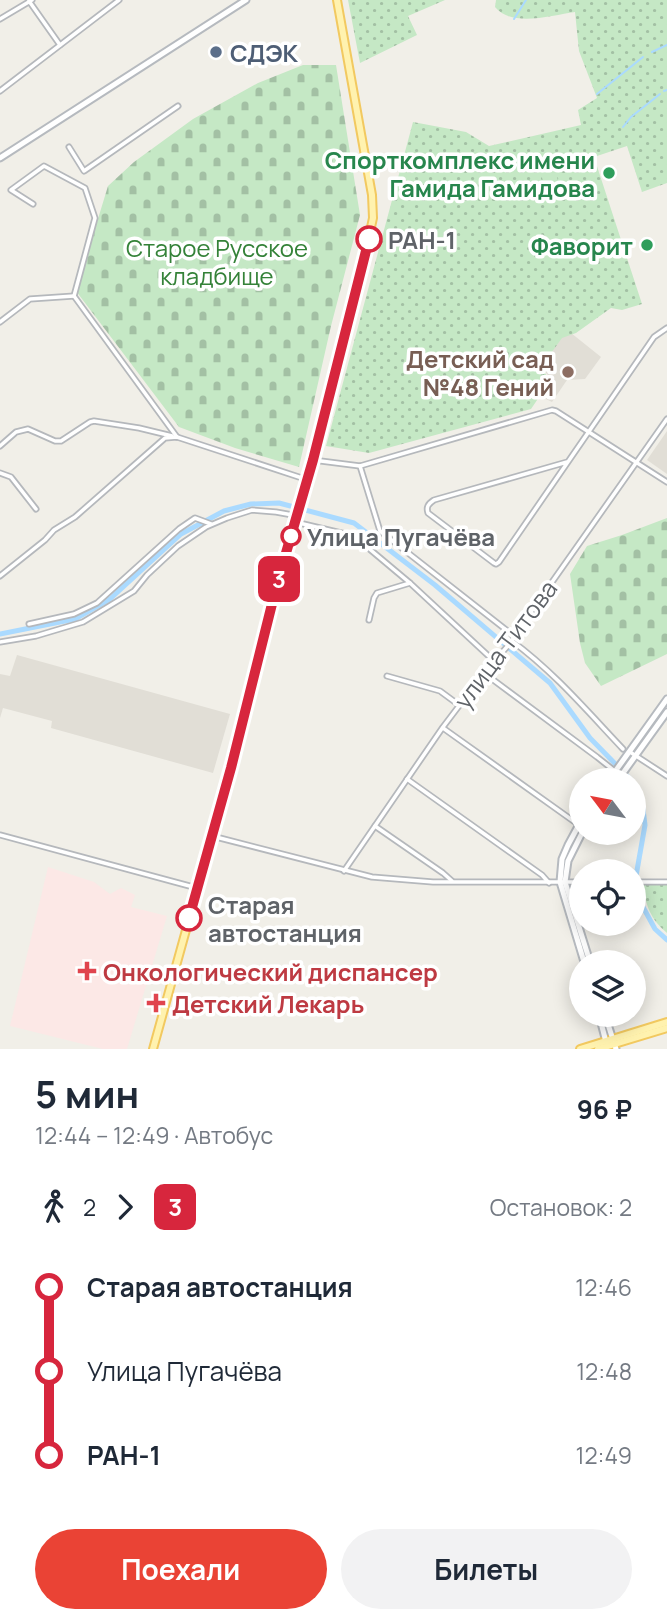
<!DOCTYPE html>
<html lang="ru">
<head>
<meta charset="utf-8">
<style>
	:root { --surface:#fff; --page:#f2f2f3; --text:#1f2937; --muted:#747a83; --accent:#ea4335 }
	body { margin:0; font-family:Manrope,sans-serif; background:var(--page); color:var(--text); height:100vh; display:flex; flex-direction:column; font-size:26px; white-space:nowrap }
	* { box-sizing:border-box; margin:0 }
	p { font-size:23px; color:var(--muted) }
	.icon { flex:none; width:38px; height:38px; fill:none; stroke:currentColor; stroke-width:2; stroke-linecap:round; stroke-linejoin:round }
	.map { position:relative; height:1049px; overflow:hidden }
	.sheet { display:flex; flex-direction:column; background:var(--surface); flex:1 }
	.sheet>* { flex:none }
	.badge { padding:0 14px; border-radius:10px; font-size:24px; line-height:46px }
	.needle { width:46px; rotate:302deg }
	.fabs { position:absolute; left:569px; top:768px; display:grid; gap:14px }
	.fabs a { display:grid; place-items:center; width:77px; height:77px; border-radius:50%; background:var(--surface); box-shadow:0 4px 18px #0003; font-size:35px }
	.map>.badge { position:absolute; translate:-50% -50%; box-shadow:0 0 0 4px #fff }
	.legs { display:flex; align-items:center; gap:10px; height:77px; padding:0 35px; font-size:23px }
	.legs p { margin-inline-start:auto }
	.summary { display:flex; align-items:center; justify-content:space-between; height:119px; padding:0 35px }
	h1 { font-size:38px; font-weight:700; line-height:52px }
	.action { display:flex; gap:14px; margin-top:auto; padding:14px 35px }
	.action a { flex:1; height:80px; border-radius:42px; background:var(--accent); color:#fff; font-size:28px; font-weight:700; line-height:80px; text-align:center }
	.action a+a { background:var(--page); color:var(--text) }
	ul { padding:0 35px; list-style:none }
	li { display:flex; align-items:center; gap:24px; height:84px; font-size:26px }
	li i { display:grid; place-items:center; width:10px; height:100%; margin:0 9px; background:currentColor }
	li i::after { content:''; width:18px; height:18px; margin:-9px; border:5px solid; border-radius:50%; background:var(--surface) }
	li p { margin-inline-start:auto }
	li:first-child i { background:linear-gradient(#0000 50%,currentColor 0) }
	li:last-child i { background:linear-gradient(currentColor 50%,#0000 0) }
	.map>svg:first-child { display:block }
	.education { fill:#e1ded6 }
	.medical { fill:#fce8e6 }
	.cemetery { fill:url(#cemetery-stones) }
	.park { fill:url(#park-dots) }
	.pitch { fill:#c5e8c5 }
	.lines { fill:none; stroke-linecap:round; stroke-linejoin:round }
	.stream { stroke:#aadaff; stroke-width:2 }
	.canal { stroke:#aadaff; stroke-width:5 }
	.minor-casing { stroke:#b5b8bc; stroke-width:7 }
	.secondary-casing { stroke:#b6babf; stroke-width:9 }
	.primary-casing { stroke:#f2c960; stroke-width:10 }
	.minor { stroke:#fff; stroke-width:3.5 }
	.secondary { stroke:#fff; stroke-width:5 }
	.primary { stroke:#fff2af; stroke-width:6 }
	.line-1-casing { stroke:#fff; stroke-width:16 }
	.line-1 { stroke:#d7263d; stroke-width:10 }
	.service-dot { fill:#5c6f8a; stroke:#fff; stroke-width:2.5 }
	.leisure-dot { fill:#2e9e5b; stroke:#fff; stroke-width:2.5 }
	.stop-1-dot { fill:#fff; stroke:#d7263d; stroke-width:3.5 }
	.education-dot { fill:#8d6e63; stroke:#fff; stroke-width:2.5 }
	.health-dot { fill:#e0444e; stroke:#fff; stroke-width:2.5 }
	.labels { text-anchor:middle; dominant-baseline:central; stroke-width:7; stroke-linejoin:round; paint-order:stroke }
	.service-label { font-size:24px; font-weight:bold; fill:#4e5e75; stroke:#fff; text-anchor:start }
	.leisure-label { font-size:24px; font-weight:bold; fill:#27864d; stroke:#fff; text-anchor:end }
	.stop-label { font-size:24px; font-weight:bold; fill:#5f6368; stroke:#fff; text-anchor:start }
	.park-label { font-size:24px; fill:#348238; stroke:#fff }
	.education-label { font-size:24px; font-weight:bold; fill:#785e54; stroke:#fff; text-anchor:end }
	.street-label { font-size:24px; fill:#5f6368; stroke:#fff }
	.health-label { font-size:24px; font-weight:bold; fill:#be3a42; stroke:#fff; text-anchor:start }
</style>
</head>
<body>
<div class="map">
<svg width="667" height="1049" viewBox="0 0 667 1049">
	<defs>
		<pattern id="cemetery-stones" width="16" height="16" patternUnits="userSpaceOnUse" patternTransform="scale(1.75)"><rect width="16" height="16" fill="#c5e8c5"/><path d="M2 7V4a2 2 0 0 1 4 0v3zM10 15v-3a2 2 0 0 1 4 0v3z" fill="#a3c0a4"/></pattern>
		<pattern id="park-dots" width="8" height="8" patternUnits="userSpaceOnUse" patternTransform="scale(1.75)"><rect width="8" height="8" fill="#c5e8c5"/><path d="M2 2h.1M6 6h.1" fill="none" stroke="#a3c0a4" stroke-width="1.8" stroke-linecap="round"/></pattern>
	</defs>
	<rect width="100%" height="100%" fill="#f1efe8"/>
	<!-- education -->
	<g class="education">
		<path d="M566,329L601,357L585,379L567,380L552,402L544,398L554,383L540,365Z"/>
		<path d="M667,431V474L647,460Z"/>
		<path d="M17,655L230,714L213,773L51,728L52,721L3,708L0,718V674L10,676Z"/>
	</g>
	<!-- medical -->
	<path class="medical" d="M48,867L94,882L110,894L121,888L135,895L131,907L167,916L127,1049H103L10,1026Z"/>
	<!-- cemetery -->
	<g class="cemetery">
		<path d="M303,65H336L360,215L331,326L299,467L235,448L179,427L76,291L108,186L134,162L193,119L258,83Z"/>
		<path d="M667,518V654L601,686L585,663L580,643L570,574L587,546L622,535Z"/>
	</g>
	<!-- park -->
	<g class="park">
		<path d="M348,0H445L408,16L417,35L360,63Z"/>
		<path d="M496,0H667V183L642,192L627,146L594,157L642,304L622,310L611,308L576,333L562,338L541,367L550,381L531,409L369,453L326,446L413,122L466,132L489,146L581,125L578,110L597,98L579,51L575,12C552,15 512,28 495,7Z"/>
		<path d="M642,884L667,885V933C650,919 646,905 642,884Z"/>
	</g>
	<!-- pitch -->
	<g class="pitch">
		<path d="M554,163L559,186L545,189L539,166Z"/>
		<path d="M410,348L441,351L438,382L407,379Z"/>
	</g>
	<g class="lines">
		<!-- stream -->
		<g class="stream">
			<path d="M514,19L526,0"/>
			<path d="M652,52L667,45"/>
			<path d="M664,91L667,90"/>
			<path d="M597,94L643,57"/>
			<path d="M623,127L631,117L660,94"/>
		</g>
		<!-- canal -->
		<g class="canal">
			<path d="M0,634L75,619L110,599L181,534L224,511L251,504L279,503L354,523L435,585L550,683L590,738L631,780"/>
			<path d="M634,784L642,801L645,825L636,876L637,896L655,929L667,940"/>
		</g>
		<!-- minor casing -->
		<g class="minor-casing">
			<g id="minor">
				<path d="M29,1L60,45"/>
				<path d="M0,19L32,0"/>
				<path d="M0,91L119,0"/>
				<path d="M69,147L84,171L178,106"/>
				<path d="M33,204L11,190L44,166L85,188L95,218L74,296"/>
				<path d="M74,296L177,437"/>
				<path d="M0,322L30,299L74,296"/>
				<path d="M0,446L16,432L28,429L55,441H61L90,422L94,421L139,428L172,436"/>
				<path d="M313,460L360,466L552,410L556,411L667,482"/>
				<path d="M567,462L434,500C428,504 426,507 428,513L494,563L496,564L499,562L654,337L667,328"/>
				<path d="M360,466L380,531L514,636"/>
				<path d="M0,473L11,477L36,509"/>
				<path d="M295,522L354,536L410,583L494,661"/>
				<path d="M0,576L45,540L54,530L75,517L165,438L177,437L308,480"/>
				<path d="M369,620L374,598L377,593L410,583"/>
				<path d="M29,624L74,614L97,603L179,529L195,518L211,524"/>
				<path d="M512,641C554,672 587,711 623,749"/>
				<path d="M0,642L36,636L83,622L134,591L147,575L178,546L206,527L227,518L252,510L276,512L298,516"/>
				<path d="M484,673L597,757L621,776"/>
				<path d="M387,676L440,691L459,705"/>
				<path d="M443,728L579,825"/>
				<path d="M630,752L667,776"/>
				<path d="M407,779L542,875L549,883"/>
				<path d="M375,826L443,873L452,881"/>
				<path d="M0,835L197,888"/>
				<path d="M212,836L372,877L433,882H581"/>
				<path d="M344,871L443,727L484,673L512,641L514,636L667,419"/>
				<path d="M639,882H667"/>
			</g>
		</g>
		<!-- secondary casing -->
		<g class="secondary-casing">
			<g id="secondary">
				<path d="M0,158L246,0"/>
				<path d="M609,780L667,699"/>
				<path d="M618,780L667,712"/>
				<path d="M581,821L568,845L562,859L560,882L584,962"/>
				<path d="M582,833L568,861L565,882L590,962"/>
				<path d="M599,1015L606,1042"/>
				<path d="M605,1015L616,1049"/>
			</g>
		</g>
		<!-- primary casing -->
		<g class="primary-casing">
			<g id="primary">
				<path d="M153,1049L231,768L277,584L313,460L366,250L373,218L372,195L337,0"/>
				<path d="M580,1049L667,1022"/>
				<path d="M598,1049L667,1028"/>
			</g>
		</g>
		<!-- minor -->
		<use href="#minor" class="minor"/>
		<!-- secondary -->
		<use href="#secondary" class="secondary"/>
		<!-- primary -->
		<use href="#primary" class="primary"/>
	</g>
	<g class="lines">
		<!-- line-1 casing -->
		<g class="line-1-casing">
			<path id="line-1" d="M189,918L231,768L277,584L313,460L369,239"/>
		</g>
		<!-- line-1 -->
		<use href="#line-1" class="line-1"/>
	</g>
	<!-- markers -->
	<circle class="service-dot" cx="216" cy="52" r="7"/>
	<g class="leisure-dot">
		<circle cx="609" cy="173" r="7"/>
		<circle cx="647" cy="245" r="7"/>
	</g>
	<g class="stop-1-dot">
		<circle cx="369" cy="239" r="12"/>
		<circle cx="291" cy="536" r="9"/>
		<circle cx="189" cy="918" r="12"/>
	</g>
	<circle class="education-dot" cx="568" cy="372" r="7"/>
	<g class="health-dot">
		<path d="M83.5 960.5h7v7h7v7h-7v7h-7v-7h-7v-7h7z"/>
		<path d="M152.5 992.5h7v7h7v7h-7v7h-7v-7h-7v-7h7z"/>
	</g>
	<g class="labels">
		<!-- service labels -->
		<g class="service-label">
			<text x="230" y="52">СДЭК</text>
		</g>
		<!-- leisure labels -->
		<g class="leisure-label">
			<text x="595" y="159">Спорткомплекс имени<tspan x="595" dy="28">Гамида Гамидова</tspan></text>
			<text x="633" y="245">Фаворит</text>
		</g>
		<!-- stop labels -->
		<g class="stop-label">
			<text x="388" y="239">РАН-1</text>
			<text x="307" y="536">Улица Пугачёва</text>
			<text x="208" y="904">Старая<tspan x="208" dy="28">автостанция</tspan></text>
		</g>
		<!-- park labels -->
		<g class="park-label">
			<text x="217" y="247">Старое Русское<tspan x="217" dy="28">кладбище</tspan></text>
		</g>
		<!-- education labels -->
		<g class="education-label">
			<text x="554" y="358">Детский сад<tspan x="554" dy="28">№48 Гений</tspan></text>
		</g>
		<!-- street labels -->
		<g class="street-label">
			<text transform="translate(505 644) rotate(-53)">улица Титова</text>
		</g>
		<!-- health labels -->
		<g class="health-label">
			<text x="103" y="971">Онкологический диспансер</text>
			<text x="172" y="1003">Детский Лекарь</text>
		</g>
	</g>
</svg>
<div class="fabs">
<a><svg class="needle" viewBox="-14 -14 28 28"><path d="M0-13l5 13h-10z" fill="#e53935"/><path d="M0 13l5-13h-10z" fill="#747a83"/></svg></a>
<a><svg class="icon" aria-label="locate" viewBox="0 0 24 24"><circle cx="12" cy="12" r="6"/><path d="M12 2v4M12 18v4M2 12h4M18 12h4"/></svg></a>
<a><svg class="icon" aria-label="layers" viewBox="0 0 24 24"><path d="M12 4l9 5-9 5-9-5zM3 14l9 5 9-5"/></svg></a>
</div>
<b class="badge" style="left:279px;top:579px;background:#d7263d;color:#fff">3</b>
</div>
<section class="sheet">
<div class="summary"><div><h1>5 мин</h1><p>12:44 – 12:49 · Автобус</p></div><b>96 ₽</b></div>
<div class="legs"><svg class="icon" aria-label="walk" viewBox="0 0 24 24"><circle cx="13" cy="4" r="2"/><path d="M13 8l-2 6 4 7M11 14l-3 7M7 12l3-4h3l4 4"/></svg>2<svg class="icon" aria-label="forward" viewBox="0 0 24 24"><path d="M9 5l7 7-7 7"/></svg><b class="badge" style="background:#d7263d;color:#fff">3</b><p>Остановок: 2</p></div>
<ul>
<li><i style="color:#d7263d"></i><b>Старая автостанция</b><p>12:46</p></li>
<li><i style="color:#d7263d"></i><span>Улица Пугачёва</span><p>12:48</p></li>
<li><i style="color:#d7263d"></i><b>РАН-1</b><p>12:49</p></li>
</ul>
<div class="action"><a>Поехали</a><a>Билеты</a></div>
</section>
</body>
</html>
